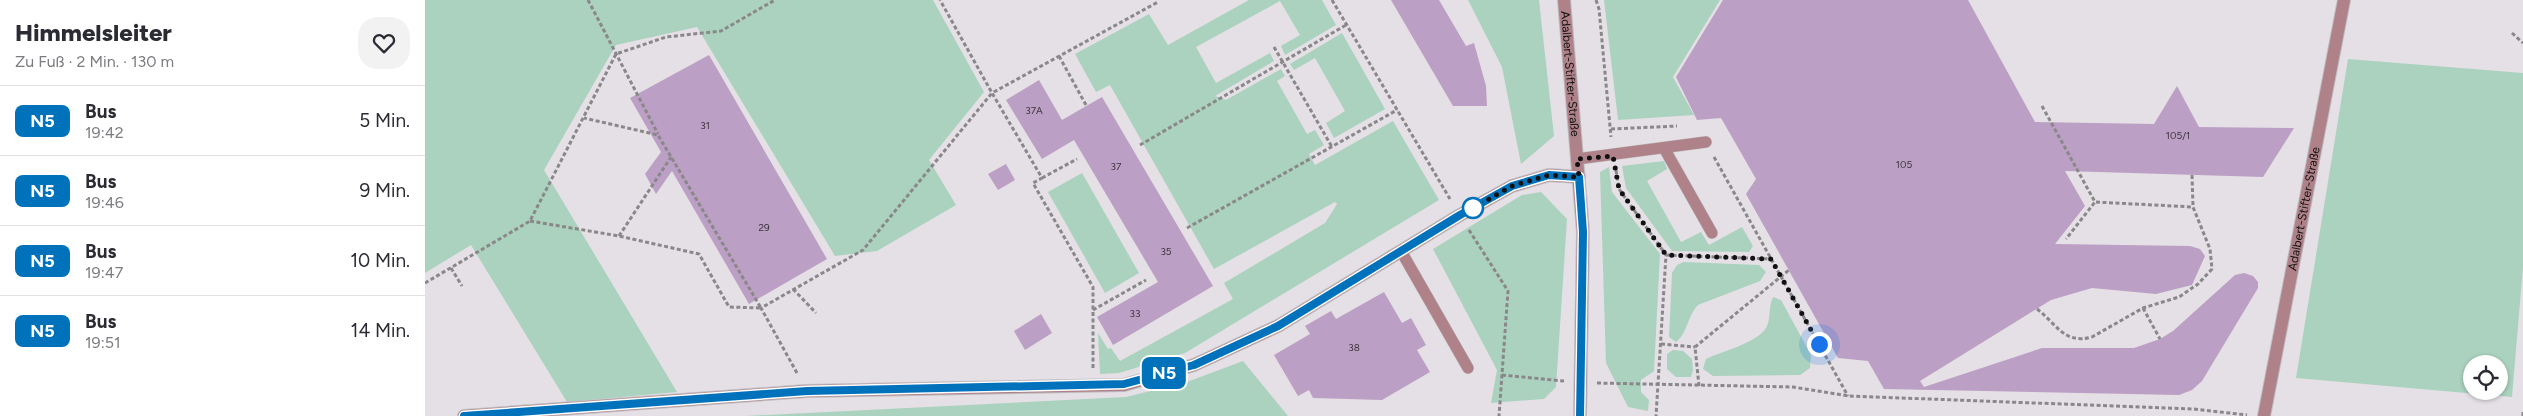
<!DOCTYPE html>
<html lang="de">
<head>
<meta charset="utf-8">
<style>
	:root { --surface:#fff; --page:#f2f2f3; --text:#2b2b33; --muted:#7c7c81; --line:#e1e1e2 }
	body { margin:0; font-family:Figtree,sans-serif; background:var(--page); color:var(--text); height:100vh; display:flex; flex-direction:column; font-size:19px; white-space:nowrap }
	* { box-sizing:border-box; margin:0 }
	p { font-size:16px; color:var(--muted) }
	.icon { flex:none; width:28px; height:28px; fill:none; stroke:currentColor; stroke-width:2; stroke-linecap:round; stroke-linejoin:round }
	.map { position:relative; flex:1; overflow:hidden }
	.drawer { display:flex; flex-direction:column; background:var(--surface); width:425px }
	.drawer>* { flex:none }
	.badge { padding:0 10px; border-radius:8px; font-size:18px; line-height:32px }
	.controls { position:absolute; left:2038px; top:355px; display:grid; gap:10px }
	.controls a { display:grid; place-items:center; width:45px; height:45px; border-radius:50%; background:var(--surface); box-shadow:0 1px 4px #0004; font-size:25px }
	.you { position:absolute; width:25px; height:25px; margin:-12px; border:4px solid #fff; border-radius:50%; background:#1a73e8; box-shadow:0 0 0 8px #1a73e833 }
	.map>.badge { position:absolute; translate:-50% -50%; box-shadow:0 0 0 2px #fff }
	.round { display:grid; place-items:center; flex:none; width:52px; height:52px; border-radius:20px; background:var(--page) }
	.head { display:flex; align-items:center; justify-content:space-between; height:85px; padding:0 15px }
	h1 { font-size:24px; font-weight:800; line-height:38px }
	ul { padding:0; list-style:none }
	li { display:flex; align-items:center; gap:15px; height:70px; padding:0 15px; border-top:1px solid var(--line) }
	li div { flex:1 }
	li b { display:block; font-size:19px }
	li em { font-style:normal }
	li .badge { min-width:55px; font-weight:700; text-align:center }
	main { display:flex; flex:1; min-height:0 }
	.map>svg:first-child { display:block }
	.green { fill:#abd2be; fill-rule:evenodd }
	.building { fill:#bc9fc4 }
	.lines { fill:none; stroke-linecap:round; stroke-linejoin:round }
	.service-casing { stroke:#bebbbf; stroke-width:12 }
	.minor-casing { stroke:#bebbbf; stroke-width:14 }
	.path { stroke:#8a878a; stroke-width:3; stroke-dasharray:4 2.5; stroke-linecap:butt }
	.service { stroke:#ae8288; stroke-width:11 }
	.minor { stroke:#ae8288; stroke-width:12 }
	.line-casing { stroke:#fff; stroke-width:11 }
	.line { stroke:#0072bc; stroke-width:8 }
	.walk { stroke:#121112; stroke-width:5; stroke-dasharray:0 9 }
	.stop-dot { fill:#fff; stroke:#0072bc; stroke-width:2.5 }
	.labels { text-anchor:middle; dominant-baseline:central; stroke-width:4; stroke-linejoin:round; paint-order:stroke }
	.number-label { font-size:10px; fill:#3c343e }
	.street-label { font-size:12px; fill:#121112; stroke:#f2edf2 }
</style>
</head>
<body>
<main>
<section class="drawer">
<div class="head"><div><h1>Himmelsleiter</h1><p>Zu Fuß · 2 Min. · 130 m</p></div><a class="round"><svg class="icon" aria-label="heart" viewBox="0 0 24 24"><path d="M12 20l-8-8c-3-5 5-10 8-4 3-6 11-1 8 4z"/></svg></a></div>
<ul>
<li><span class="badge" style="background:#0072bc;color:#fff">N5</span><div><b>Bus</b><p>19:42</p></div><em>5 Min.</em></li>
<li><span class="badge" style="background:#0072bc;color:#fff">N5</span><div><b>Bus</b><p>19:46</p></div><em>9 Min.</em></li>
<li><span class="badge" style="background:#0072bc;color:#fff">N5</span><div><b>Bus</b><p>19:47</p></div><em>10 Min.</em></li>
<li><span class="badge" style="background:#0072bc;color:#fff">N5</span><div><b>Bus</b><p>19:51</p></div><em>14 Min.</em></li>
</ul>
</section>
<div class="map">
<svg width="2098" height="416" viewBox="0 0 2098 416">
	<rect width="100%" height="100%" fill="#e4e0e5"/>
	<!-- green -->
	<g class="green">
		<path d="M0,0H508L559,92L504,160L531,205L452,251L410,256L272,27L191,45L119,170L252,392L142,402L46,245L0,273Z"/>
		<path d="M824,0H897L911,25L860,55L856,46L875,35L855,1L771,47L791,83L845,53L849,61L790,96L801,100L856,69L860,76L852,81L882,134L890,130L899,145L884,154L890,165L968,121L1014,200L760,353L694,373L675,374L673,333L683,349L686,348L695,361L808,299L799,283L900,223L912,204L910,202L789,269L685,85L671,92L650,54L724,14L743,45Z"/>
		<path d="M1043,0H1114L1129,136L1096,164L1077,67Z"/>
		<path d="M1179,0H1295L1248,77L1269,115L1193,120Z"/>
		<path d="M917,33L960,109L909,138L901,123L920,111L890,58L869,70L865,64Z"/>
		<path d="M1923,59L2098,73V267L2087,397L1871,378ZM2046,364H2074V391H2046Z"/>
		<path d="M1239,161L1242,169L1222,181L1256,242L1276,232L1284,245L1317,227L1328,246L1324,252L1247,251L1201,188L1197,166Z"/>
		<path d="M1184,167L1187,192L1235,254L1229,371L1216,380V392L1224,400L1223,411L1203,407L1181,363L1175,172Z"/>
		<path d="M657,173L714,273L680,293L623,192Z"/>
		<path d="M1116,192L1142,219L1131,387L1119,399L1066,403L1072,370L1008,249L1097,195Z"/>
		<path d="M1259,262L1334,265L1341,272L1335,281L1273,305C1262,316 1263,333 1251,342L1244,337L1247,273L1252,265Z"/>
		<path d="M1348,297L1356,300L1386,355L1385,368L1375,375L1288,376L1278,369L1281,359C1297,351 1332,343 1341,328C1346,320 1343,307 1348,297Z"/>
		<path d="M1248,350L1258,351L1267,359L1268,370L1266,377H1251L1242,369V354Z"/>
		<path d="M818,361L863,416H320L701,397L762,382Z"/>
	</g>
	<!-- building -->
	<g class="building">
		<path d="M966,0H1014L1041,46L1049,43L1061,86L1062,106H1028Z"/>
		<path d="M1298,0H1543L1610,122L1729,124L1752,86L1774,127L1869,128L1838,177L1640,171L1660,206L1630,244L1765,246L1775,249L1780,256L1767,285L1731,294L1667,288L1626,300L1495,381L1499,387L1617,348H1709L1735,339L1748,331L1810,275L1819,273L1828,276L1833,282V288L1777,381L1767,390L1754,395L1459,389L1443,361L1413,358L1321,194L1331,179L1296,118L1272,120L1251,77Z"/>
		<path d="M284,55L402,259L324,304L247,171L231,194L220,174L236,152L205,98Z"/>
		<path d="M614,80L637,120L677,97L788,286L688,345L672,317L733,282L649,140L617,159L581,100Z"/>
		<path d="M581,164L590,180L573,190L563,174Z"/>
		<path d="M959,292L977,323L986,318L1001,345L992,350L1005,372L957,400L888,398L884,390L873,396L849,355L885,334L880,326L906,311L911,319Z"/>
		<path d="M616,314L627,333L600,350L589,331Z"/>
	</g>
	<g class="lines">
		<!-- service casing -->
		<g class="service-casing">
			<g id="service">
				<path d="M1239,148L1287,233"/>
				<path d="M1152,159L1281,142"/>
				<path d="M976,251L1043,368"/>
			</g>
		</g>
		<!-- minor casing -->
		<g class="minor-casing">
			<g id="minor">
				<path id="s1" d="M1139,0L1158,232L1155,416"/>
				<path d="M39,416L382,391L699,385L769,365L853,326L1035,215L1087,186L1124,175L1154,177"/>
				<path id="s2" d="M1839,416L1919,0"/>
			</g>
		</g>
		<!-- path -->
		<g class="path">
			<path d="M163,0L233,134"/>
			<path d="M907,0L1025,199"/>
			<path d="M1171,0L1174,9L1186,137"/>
			<path d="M2087,33L2098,43"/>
			<path d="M849,47L907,147"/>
			<path d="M634,56L661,105"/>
			<path d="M1617,106L1670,202L1641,239"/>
			<path d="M1186,129L1252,126"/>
			<path d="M715,145L921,25"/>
			<path d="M1289,157L1423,396"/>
			<path d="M1191,170L1194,189L1241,255L1231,416"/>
			<path d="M1767,175L1768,207"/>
			<path d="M617,178L652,159"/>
			<path d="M105,221L194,236L274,254L304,307L336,308L233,135L159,118"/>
			<path d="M762,228L972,110"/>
			<path d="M1044,230L1083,291L1074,416"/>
			<path d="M194,236L246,157"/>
			<path d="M1241,255L1346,259"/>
			<path d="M26,268L37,286"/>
			<path d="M0,283L105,221L191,54L241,37L296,31L350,0"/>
			<path d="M368,289L391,313"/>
			<path d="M1718,308L1735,339"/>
			<path d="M1612,309C1631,323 1639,345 1667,337L1718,308L1754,297L1773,284L1787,269L1785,249L1768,207L1670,202"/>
			<path d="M668,310L721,280"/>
			<path d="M1236,344L1270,347"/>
			<path d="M668,368V287L608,183L617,178L567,93L733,2"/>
			<path d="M372,373L336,308L438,250L567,93L515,0"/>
			<path d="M1077,375L1139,381"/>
			<path d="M1172,383L1368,387L1424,396L1769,409L1822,415"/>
			<path d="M1274,386L1270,347L1364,270"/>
			<path d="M2098,416V412"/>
		</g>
		<!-- service -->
		<use href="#service" class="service"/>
		<!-- minor -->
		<use href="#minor" class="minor"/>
	</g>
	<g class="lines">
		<!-- line casing -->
		<g class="line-casing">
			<path id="line" d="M39,416L382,391L699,384L769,365L853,326L1035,215L1087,186L1124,175L1154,177L1158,232L1155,416"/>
		</g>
		<!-- line -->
		<use href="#line" class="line"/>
		<!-- walk -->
		<path class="walk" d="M1048,208L1087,186L1124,175L1154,177L1152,159L1188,156L1194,189L1241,255L1346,259L1394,344"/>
	</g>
	<!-- markers -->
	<circle class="stop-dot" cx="1048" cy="208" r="10"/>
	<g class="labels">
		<!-- number labels -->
		<g class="number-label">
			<text x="609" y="110">37A</text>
			<text x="280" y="125">31</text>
			<text x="1753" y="135">105/1</text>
			<text x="1479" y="164">105</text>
			<text x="691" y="166">37</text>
			<text x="339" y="227">29</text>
			<text x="741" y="251">35</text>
			<text x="710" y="313">33</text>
			<text x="929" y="347">38</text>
		</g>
		<!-- street labels -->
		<g class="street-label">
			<text stroke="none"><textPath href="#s1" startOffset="74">Adalbert-Stifter-Straße</textPath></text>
			<text stroke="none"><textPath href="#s2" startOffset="211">Adalbert-Stifter-Straße</textPath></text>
		</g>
	</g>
</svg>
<div class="controls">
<a><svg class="icon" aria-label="locate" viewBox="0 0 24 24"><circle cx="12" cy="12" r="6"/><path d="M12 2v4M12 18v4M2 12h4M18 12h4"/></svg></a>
</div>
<div class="you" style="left:1394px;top:344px"></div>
<b class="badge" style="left:739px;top:373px;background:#0072bc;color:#fff">N5</b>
</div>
</main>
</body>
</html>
